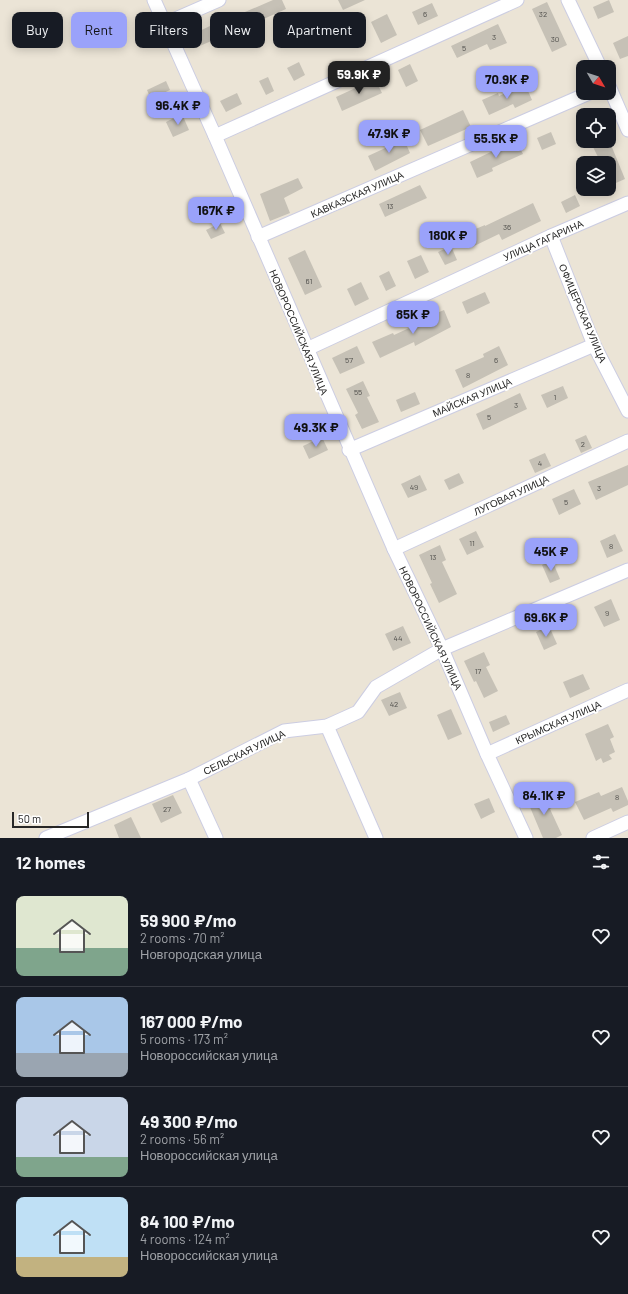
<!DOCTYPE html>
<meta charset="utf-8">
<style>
body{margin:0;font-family:Barlow,sans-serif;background:#242831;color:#f1f3f6;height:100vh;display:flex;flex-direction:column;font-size:15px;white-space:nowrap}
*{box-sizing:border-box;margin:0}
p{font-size:13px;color:#9ea1a6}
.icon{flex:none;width:22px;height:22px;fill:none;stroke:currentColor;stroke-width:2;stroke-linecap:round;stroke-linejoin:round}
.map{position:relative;height:838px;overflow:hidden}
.panel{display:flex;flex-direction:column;background:#171b24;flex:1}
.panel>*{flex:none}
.guide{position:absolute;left:12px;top:12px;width:400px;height:36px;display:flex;gap:8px}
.needle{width:26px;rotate:129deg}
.controls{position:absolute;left:576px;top:60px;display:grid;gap:8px}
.controls a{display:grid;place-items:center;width:40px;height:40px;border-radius:8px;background:#171b24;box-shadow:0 2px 10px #0003;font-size:20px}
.scale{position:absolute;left:12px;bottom:10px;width:77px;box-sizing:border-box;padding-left:4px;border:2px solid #272727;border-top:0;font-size:11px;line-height:14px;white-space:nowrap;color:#272727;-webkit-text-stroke:3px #fff;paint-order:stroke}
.price{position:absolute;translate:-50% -34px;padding:0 9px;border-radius:8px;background:#9aa2fa;color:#111;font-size:13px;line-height:26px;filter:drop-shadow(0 1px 2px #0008)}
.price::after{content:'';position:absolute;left:50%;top:24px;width:12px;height:9px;margin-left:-6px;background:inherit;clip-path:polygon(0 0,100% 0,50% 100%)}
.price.current{background:#222;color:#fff}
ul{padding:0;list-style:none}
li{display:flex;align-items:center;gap:12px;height:100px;padding:0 16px}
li+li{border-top:1px solid #363941}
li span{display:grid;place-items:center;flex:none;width:112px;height:80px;border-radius:8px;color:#555}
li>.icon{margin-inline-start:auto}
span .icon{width:48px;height:48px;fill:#fffc;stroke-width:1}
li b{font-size:17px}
h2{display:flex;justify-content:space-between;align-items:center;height:48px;padding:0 16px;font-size:17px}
.pill{padding:0 14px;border-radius:8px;background:#171b24;box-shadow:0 2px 10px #0003;font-size:14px;line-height:36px}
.pill.current{background:#9aa2fa;color:#111}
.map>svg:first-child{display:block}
</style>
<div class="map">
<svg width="628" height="838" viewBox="0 0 628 838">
<rect width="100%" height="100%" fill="#ebe4d6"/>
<g fill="#c6c1b6">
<polygon points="273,0 282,0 286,9 237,31 231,18"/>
<polygon points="338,0 365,0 343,10"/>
<polygon points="609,0 614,12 598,19 593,7"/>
<polygon points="547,2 567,45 552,52 532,9"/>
<polygon points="432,3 438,16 418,25 412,12"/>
<polygon points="387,14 397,35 381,43 371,22"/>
<polygon points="498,24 507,43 490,50 487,44 457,58 451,46"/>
<polygon points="210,26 216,39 195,48 189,36"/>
<polygon points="628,36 628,56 620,59 613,43"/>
<polygon points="299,62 305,75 294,81 287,68"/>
<polygon points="410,64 418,81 406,87 398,70"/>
<polygon points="268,77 274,91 266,95 259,81"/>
<polygon points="375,79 382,93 342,111 336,97"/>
<polygon points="166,81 170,90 151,99 147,90"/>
<polygon points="525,84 532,100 515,108 513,104 489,115 482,100 498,93 499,96"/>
<polygon points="237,93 242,104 226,112 220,101"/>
<polygon points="463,110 471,127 428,146 420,130"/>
<polygon points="182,114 189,130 173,137 166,122"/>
<polygon points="551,132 556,144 542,150 537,138"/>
<polygon points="403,137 410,153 375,171 368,156 394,144 392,141"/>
<polygon points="516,140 523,154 492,168 493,171 477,178 470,162"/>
<polygon points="609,140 625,179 609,186 609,163 601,163 593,147"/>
<polygon points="298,178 303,188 284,198 290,213 270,221 260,194"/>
<polygon points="420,185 427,198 385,217 379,204"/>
<polygon points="575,195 580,206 566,213 561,202"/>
<polygon points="533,203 541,221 502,240 499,234 472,247 466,233 485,225 485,226"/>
<polygon points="220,223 225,233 211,239 206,230"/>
<polygon points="451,246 457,260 445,265 438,252"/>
<polygon points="305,250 322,287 305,295 288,258"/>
<polygon points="421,255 429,272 415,279 407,261"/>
<polygon points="389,271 396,286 386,291 379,276"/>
<polygon points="361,282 369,299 355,306 347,289"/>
<polygon points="485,292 490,303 467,314 462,302"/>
<polygon points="444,310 451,327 415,346 414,342 380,358 372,342 393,333 394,335 433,317 432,315"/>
<polygon points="357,346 365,363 340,374 332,358"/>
<polygon points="499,346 508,365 463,388 455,370 484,357 483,354"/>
<polygon points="363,381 370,396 367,397 379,422 362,429 355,415 358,413 346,389"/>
<polygon points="563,386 568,398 547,408 541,395"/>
<polygon points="415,392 420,404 401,412 396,400"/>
<polygon points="520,393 527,409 483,430 476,414"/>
<polygon points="586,435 592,448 581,453 575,440"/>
<polygon points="322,437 328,450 309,459 303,446"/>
<polygon points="545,453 551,466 535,473 529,460"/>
<polygon points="628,465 628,485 596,500 588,482"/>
<polygon points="459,473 464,483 449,490 444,480"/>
<polygon points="420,475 427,490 408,498 401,484"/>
<polygon points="574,489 581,504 559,515 552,499"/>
<polygon points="476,531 484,547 467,555 459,539"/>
<polygon points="615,534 623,551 607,558 600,541"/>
<polygon points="440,545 446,560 442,562 457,594 439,603 430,584 432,583 419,555"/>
<polygon points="552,560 560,579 550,583 542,565"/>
<polygon points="611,599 620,620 604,627 594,607"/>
<polygon points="403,626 411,643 393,651 385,634"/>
<polygon points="549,626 557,644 544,650 536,632"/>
<polygon points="484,652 490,665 486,667 498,691 484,698 476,681 474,682 464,661"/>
<polygon points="583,674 590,689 570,698 563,682"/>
<polygon points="400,692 407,708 389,716 381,700"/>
<polygon points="451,709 462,734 448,740 437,715"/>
<polygon points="506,715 510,724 493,732 489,722"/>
<polygon points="608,724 614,737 610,739 615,752 609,755 612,759 603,763 601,758 596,761 585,734"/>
<polygon points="622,787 628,801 628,805 613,812 611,808 584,820 575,802 599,792 601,796"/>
<polygon points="545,791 553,807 550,809 562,835 556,838 543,838 527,800"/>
<polygon points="173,795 182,813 161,823 152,804"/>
<polygon points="489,798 495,812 481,819 474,804"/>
<polygon points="131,817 141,838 119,838 114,825"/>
</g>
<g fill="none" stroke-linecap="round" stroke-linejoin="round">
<g stroke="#cccde2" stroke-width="15">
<g id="minor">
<polyline points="154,0 215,136 394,549 442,649 487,754 526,838"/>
<polyline points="568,0 600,67"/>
<polyline points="164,24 219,0"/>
<polyline points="609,86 628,130"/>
<polyline points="215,136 517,0"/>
<polyline points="551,236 594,345 628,411"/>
<polyline points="258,237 589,93"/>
<polyline points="307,349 551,236 628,203"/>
<polyline points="349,450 594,345"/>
<polyline points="394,549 628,441"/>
<polyline points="327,726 376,838"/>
<polyline points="487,754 628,690"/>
<polyline points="189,779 216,838"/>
<polyline points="46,838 189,779 284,731 327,726 358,712 376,687 442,649 628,570"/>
<polyline points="593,838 628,822"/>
</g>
</g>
<use href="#minor" stroke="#fff" stroke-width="13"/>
</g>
<g text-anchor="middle" stroke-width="4" stroke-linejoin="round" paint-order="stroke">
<g font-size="8" fill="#4f4e4b">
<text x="425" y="17">6</text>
<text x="543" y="17">32</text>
<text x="494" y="40">3</text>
<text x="555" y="42">30</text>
<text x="464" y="51">5</text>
<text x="390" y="209">13</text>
<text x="507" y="230">36</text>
<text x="309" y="284">61</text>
<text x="349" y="363">57</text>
<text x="496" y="363">6</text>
<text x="468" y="378">8</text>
<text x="358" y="395">55</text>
<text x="555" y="400">1</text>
<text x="516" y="408">3</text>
<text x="489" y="420">5</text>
<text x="583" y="447">2</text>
<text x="540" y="466">4</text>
<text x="414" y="490">49</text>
<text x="599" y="491">3</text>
<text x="566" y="505">5</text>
<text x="472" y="546">11</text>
<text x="611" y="549">8</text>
<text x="433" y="560">13</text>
<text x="607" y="616">9</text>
<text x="398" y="641">44</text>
<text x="478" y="674">17</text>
<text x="394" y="707">42</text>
<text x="617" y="800">8</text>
<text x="167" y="812">27</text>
</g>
<g font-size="10" fill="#272727" stroke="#fff">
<text transform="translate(357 194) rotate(-24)" y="4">КАВКАЗСКАЯ УЛИЦА</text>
<text transform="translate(543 240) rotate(-24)" y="4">УЛИЦА ГАГАРИНА</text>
<text transform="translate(583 313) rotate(67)" y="4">ОФИЦЕРСКАЯ УЛИЦА</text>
<text transform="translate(299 332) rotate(67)" y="4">НОВОРОССИЙСКАЯ УЛИЦА</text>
<text transform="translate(472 397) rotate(-23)" y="4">МАЙСКАЯ УЛИЦА</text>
<text transform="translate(511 495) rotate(-25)" y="4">ЛУГОВАЯ УЛИЦА</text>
<text transform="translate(431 628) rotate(65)" y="4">НОВОРОССИЙСКАЯ УЛИЦА</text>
<text transform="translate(558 722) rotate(-24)" y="4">КРЫМСКАЯ УЛИЦА</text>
<text transform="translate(244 752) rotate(-26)" y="4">СЕЛЬСКАЯ УЛИЦА</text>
</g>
</g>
</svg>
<div class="controls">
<a><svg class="needle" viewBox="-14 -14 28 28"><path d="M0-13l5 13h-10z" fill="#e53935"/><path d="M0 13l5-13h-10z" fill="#9ea1a6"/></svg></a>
<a><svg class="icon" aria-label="locate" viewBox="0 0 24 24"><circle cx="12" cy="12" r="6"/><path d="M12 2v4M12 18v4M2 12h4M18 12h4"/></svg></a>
<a><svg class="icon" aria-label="layers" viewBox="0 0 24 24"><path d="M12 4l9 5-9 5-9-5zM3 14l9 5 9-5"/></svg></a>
</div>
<div class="scale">50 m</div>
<b class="price current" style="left:359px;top:95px">59.9K ₽</b>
<b class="price" style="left:507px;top:100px">70.9K ₽</b>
<b class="price" style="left:178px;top:126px">96.4K ₽</b>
<b class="price" style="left:389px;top:154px">47.9K ₽</b>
<b class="price" style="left:496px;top:159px">55.5K ₽</b>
<b class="price" style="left:216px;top:231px">167K ₽</b>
<b class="price" style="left:448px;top:256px">180K ₽</b>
<b class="price" style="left:413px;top:335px">85K ₽</b>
<b class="price" style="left:316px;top:448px">49.3K ₽</b>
<b class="price" style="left:551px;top:572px">45K ₽</b>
<b class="price" style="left:546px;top:638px">69.6K ₽</b>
<b class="price" style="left:544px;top:816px">84.1K ₽</b>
<div class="guide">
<a class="pill">Buy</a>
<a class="pill current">Rent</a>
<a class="pill">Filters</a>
<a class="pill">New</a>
<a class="pill">Apartment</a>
</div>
</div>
<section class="panel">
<h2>12 homes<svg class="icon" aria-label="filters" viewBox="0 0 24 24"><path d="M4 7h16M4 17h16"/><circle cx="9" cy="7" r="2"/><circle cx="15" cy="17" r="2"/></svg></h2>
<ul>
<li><span style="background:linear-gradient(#dfe7d0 65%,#7fa58c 0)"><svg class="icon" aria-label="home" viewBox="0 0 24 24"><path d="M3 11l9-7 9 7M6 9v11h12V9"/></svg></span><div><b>59 900 ₽/mo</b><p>2 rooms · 70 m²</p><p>Новгородская улица</p></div><svg class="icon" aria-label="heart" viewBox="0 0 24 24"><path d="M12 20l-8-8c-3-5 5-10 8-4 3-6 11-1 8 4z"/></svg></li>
<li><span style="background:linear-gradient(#a9c7e8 70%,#9aa5b1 0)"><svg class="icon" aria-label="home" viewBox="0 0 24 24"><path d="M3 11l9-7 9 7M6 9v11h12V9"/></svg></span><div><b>167 000 ₽/mo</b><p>5 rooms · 173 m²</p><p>Новороссийская улица</p></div><svg class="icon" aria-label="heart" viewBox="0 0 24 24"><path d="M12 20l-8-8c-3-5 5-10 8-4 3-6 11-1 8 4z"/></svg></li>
<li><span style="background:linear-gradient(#c9d6e8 75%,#7fa58c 0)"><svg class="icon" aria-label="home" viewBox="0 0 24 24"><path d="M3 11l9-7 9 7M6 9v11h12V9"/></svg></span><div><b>49 300 ₽/mo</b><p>2 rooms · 56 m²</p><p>Новороссийская улица</p></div><svg class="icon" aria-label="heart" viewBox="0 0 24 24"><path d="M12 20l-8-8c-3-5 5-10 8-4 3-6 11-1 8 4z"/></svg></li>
<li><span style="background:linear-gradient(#bfe0f5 75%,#c2b280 0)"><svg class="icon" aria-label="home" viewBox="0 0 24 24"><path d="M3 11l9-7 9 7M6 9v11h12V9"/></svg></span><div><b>84 100 ₽/mo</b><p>4 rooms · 124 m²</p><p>Новороссийская улица</p></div><svg class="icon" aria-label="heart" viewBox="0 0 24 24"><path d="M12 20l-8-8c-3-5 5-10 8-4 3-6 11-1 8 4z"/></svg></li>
</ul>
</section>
